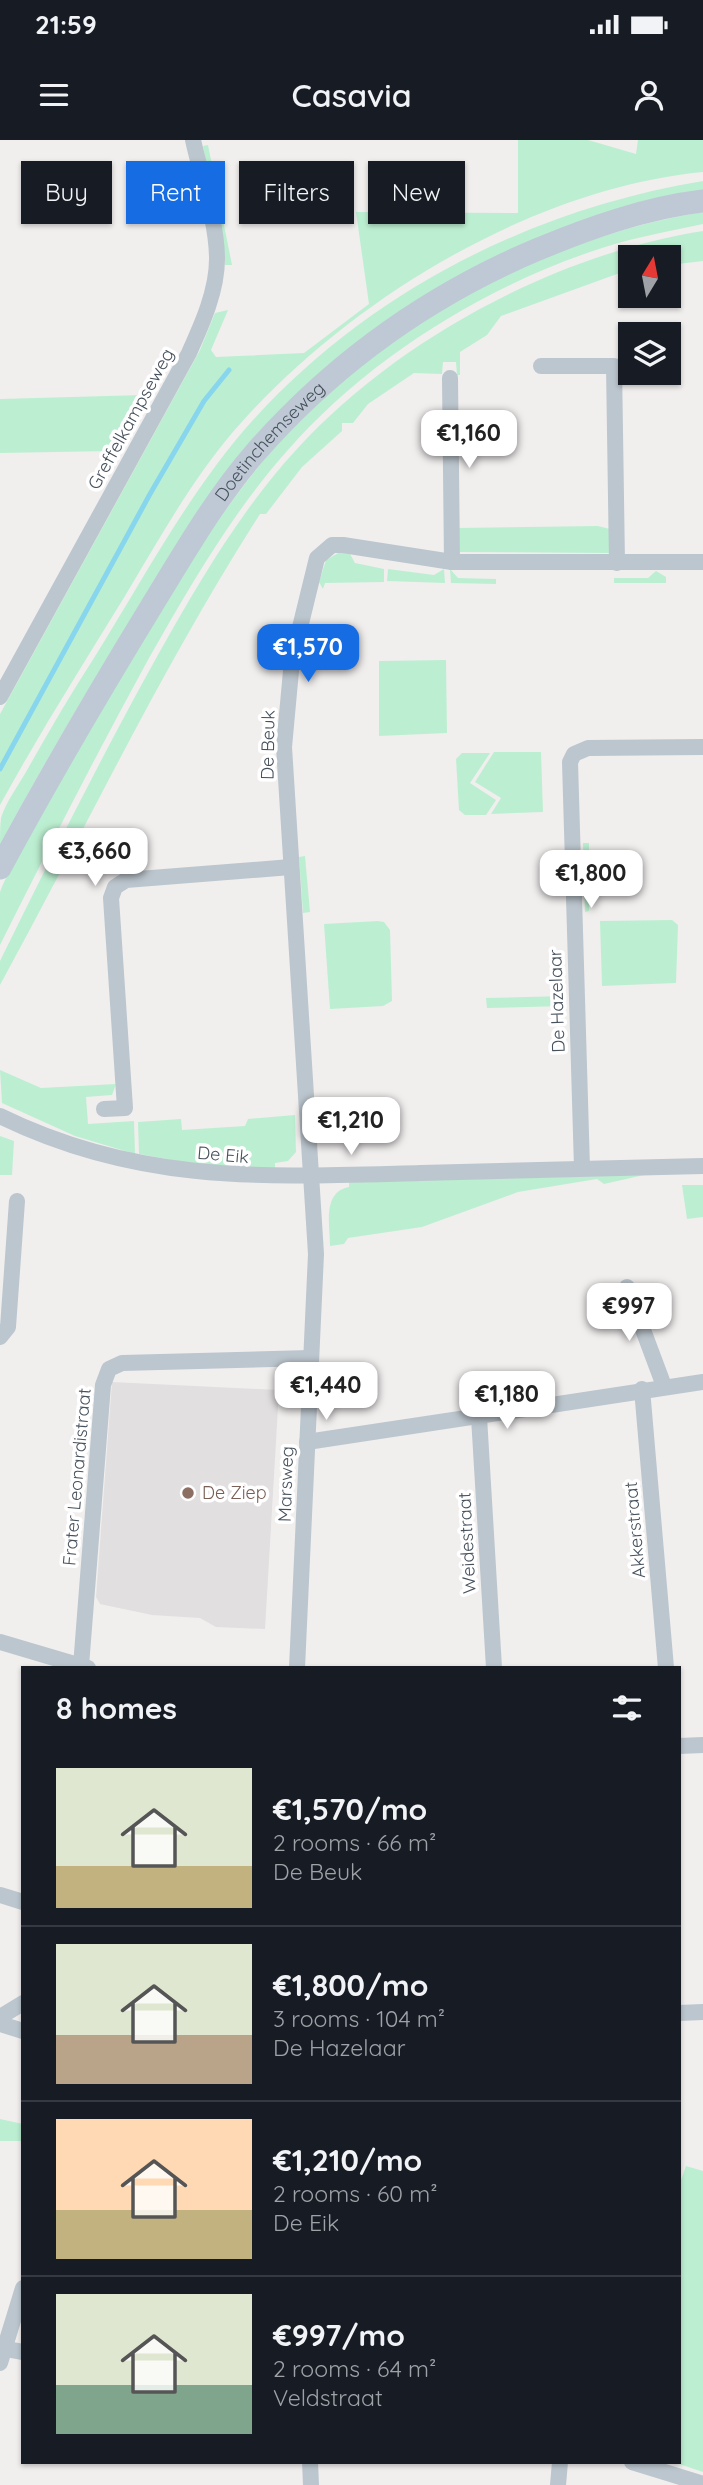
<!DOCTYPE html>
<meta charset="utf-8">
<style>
body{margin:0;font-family:Quicksand,sans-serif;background:#20242c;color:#f1f3f6;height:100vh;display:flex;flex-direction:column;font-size:26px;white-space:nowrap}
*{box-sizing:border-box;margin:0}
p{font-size:23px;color:#9ea1a6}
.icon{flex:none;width:38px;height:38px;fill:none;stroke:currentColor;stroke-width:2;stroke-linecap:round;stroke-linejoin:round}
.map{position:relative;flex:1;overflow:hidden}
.details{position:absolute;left:21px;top:1526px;width:660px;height:798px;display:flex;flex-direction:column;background:#171b24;border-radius:0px;box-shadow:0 2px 5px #0004}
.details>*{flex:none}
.hud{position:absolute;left:21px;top:21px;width:662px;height:63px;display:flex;gap:14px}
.needle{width:46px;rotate:10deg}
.fabs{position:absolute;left:618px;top:105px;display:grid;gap:14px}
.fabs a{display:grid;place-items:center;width:63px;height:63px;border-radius:0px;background:#171b24;box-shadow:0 2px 5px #0004;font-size:35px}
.price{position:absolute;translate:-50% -60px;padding:0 16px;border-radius:14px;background:#fff;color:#222;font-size:23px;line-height:46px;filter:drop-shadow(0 2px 4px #0008)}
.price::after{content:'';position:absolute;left:50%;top:42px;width:21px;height:16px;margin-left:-10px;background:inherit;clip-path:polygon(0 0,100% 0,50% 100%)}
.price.selected{background:#166ce3;color:#fff}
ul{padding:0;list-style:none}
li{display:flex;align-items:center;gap:21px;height:175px;padding:0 35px}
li+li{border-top:2px solid #363941}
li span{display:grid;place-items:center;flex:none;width:196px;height:140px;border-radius:0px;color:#555}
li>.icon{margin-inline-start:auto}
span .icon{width:84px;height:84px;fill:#fffc;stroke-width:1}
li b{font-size:30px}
h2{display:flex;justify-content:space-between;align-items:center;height:84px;padding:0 35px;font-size:30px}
.tag{padding:0 24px;border-radius:0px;background:#171b24;box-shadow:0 2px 5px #0004;font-size:24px;line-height:63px}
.tag.selected{background:#166ce3;color:#fff}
.status{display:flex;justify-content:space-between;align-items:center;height:49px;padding:0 35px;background:#171b24;direction:ltr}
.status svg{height:19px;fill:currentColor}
header{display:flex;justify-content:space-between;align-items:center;height:91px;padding:0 35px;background:#171b24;font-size:32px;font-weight:600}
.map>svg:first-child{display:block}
</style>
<div class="status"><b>21:59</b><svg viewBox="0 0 49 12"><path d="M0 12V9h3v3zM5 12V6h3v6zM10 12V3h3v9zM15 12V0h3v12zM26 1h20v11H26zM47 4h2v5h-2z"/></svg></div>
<header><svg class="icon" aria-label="menu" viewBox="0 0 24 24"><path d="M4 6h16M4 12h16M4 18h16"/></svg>Casavia<svg class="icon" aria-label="person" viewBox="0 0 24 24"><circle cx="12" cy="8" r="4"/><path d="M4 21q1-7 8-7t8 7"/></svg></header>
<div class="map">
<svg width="703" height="2345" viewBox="0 0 703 2345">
<rect width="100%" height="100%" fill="#f1eeee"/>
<polygon fill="#e2dfe0" points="112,1242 279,1250 265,1489 216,1487 200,1478 152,1475 100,1464 96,1457"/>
<g fill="#bcefd1">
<path d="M518,0H588L636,14L638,0H703V32C529,49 344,163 232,293C190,343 158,401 125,456C82,526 39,594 0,665V574L200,210L215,173L228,170L211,210L216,217L304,213L369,164L356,72L518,73Z"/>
<polygon points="208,5 232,125 225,125 203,6"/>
<path d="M703,41V52L626,68L313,239C234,313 190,384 134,475C87,551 42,626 0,705C0,697 0,686 1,678C6,662 18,646 26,632C48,593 70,555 94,518C144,438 190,350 253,280C370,151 533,69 703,41Z"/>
<path d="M703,72V84C665,92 626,99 590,112C477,151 366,221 287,311C232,373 190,446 149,518C97,613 48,709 0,805C0,789 0,767 0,752C5,737 16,722 23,708C47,662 73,617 100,572C152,484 202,394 268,315C372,190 543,98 703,72Z"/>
<path d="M703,91V121L669,125L668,117H630V133L617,134L501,176L487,195L460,212V235H457L456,222H443L442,234L414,233L368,264L353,283H342V291L302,327L266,374H260C163,525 86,688 0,845V821C51,717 103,614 159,513C199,442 241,370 296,310C396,200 556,114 703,91Z"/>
<polygon points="143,255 112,311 0,313 0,259"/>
<polygon points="598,386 610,389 610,413 459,412 458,388"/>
<polygon points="340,412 350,414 355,423 384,429 384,442 325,443 323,449 319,442 326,420"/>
<polygon points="388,429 434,435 444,429 445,443 387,441"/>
<polygon points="450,429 458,438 496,439 496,444 451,443"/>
<polygon points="656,431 666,437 666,443 614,443 614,438 648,438"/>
<polygon points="446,520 447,593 379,596 379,521"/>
<polygon points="494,612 541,612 543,672 491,674 501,658 475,642"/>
<polygon points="462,613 490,613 470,643 496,660 486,675 465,675 459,670 456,619"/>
<polygon points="583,703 589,703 589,771 585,772"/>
<polygon points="305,716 310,772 303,773 299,717"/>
<polygon points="672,780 678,785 676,843 602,846 600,781"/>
<polygon points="378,781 384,782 390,790 392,861 383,866 330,869 324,784"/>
<polygon points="564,856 565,866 487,868 486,858"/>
<polygon points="0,930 41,948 116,944 112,955 86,957 88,984 134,981 135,1014 75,996 2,963"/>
<polygon points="295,975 296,1012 288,1021 275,1023 275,1028 194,1024 139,1014 138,982 181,979 182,990 245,986 248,979"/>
<polygon points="0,996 14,1001 12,1035 0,1035"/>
<path d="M644,1035L604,1044L597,1039L518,1052L422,1087L348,1098L344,1104L330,1106C330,1085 322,1052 349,1047V1042Z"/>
<polygon points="682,1045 703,1045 703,1077 687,1079"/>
<polygon points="0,1979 23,1984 23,2001 0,2001"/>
<polygon points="686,2026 703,2031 703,2332 673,2322 679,2322 679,2046"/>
</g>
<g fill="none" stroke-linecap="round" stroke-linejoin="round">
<polyline stroke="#88d6ed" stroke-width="5" points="0,629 150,354 204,261 229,230"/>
<g stroke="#bcc6ce" stroke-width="16">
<polyline points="541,226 614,226 617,423"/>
<polyline points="450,238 452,422"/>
<path d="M0,557L189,213C202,184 217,151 217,119C217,82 201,36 193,0"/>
<polyline points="104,969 125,968 111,758 115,747 126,740 291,727"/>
<path d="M0,976C141,1045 269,1037 421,1033C515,1030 609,1028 703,1026"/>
<polyline points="582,1028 570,622 574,614 588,608 703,607"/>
<polyline points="627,1147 664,1246"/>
<polyline points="0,1197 8,1187 17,1061"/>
<polyline points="642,1249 666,1528"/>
<polyline points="479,1277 494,1528"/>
<polyline points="307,1302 703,1242"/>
<polyline points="0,1502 88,1528"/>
<polyline points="81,1526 103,1245 109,1229 122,1223 310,1218"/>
<polyline points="297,1528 316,1114 284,607 292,520 317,418 332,405 343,405 452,422 703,422"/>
<polyline points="679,1606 703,1605"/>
<polyline points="0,1755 23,1762"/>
<polyline points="679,1873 703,1872"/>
<polyline points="0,1877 23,1863"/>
<polyline points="0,1884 23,1891"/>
<polyline points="0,2208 23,2212"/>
<polyline points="0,2223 23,2148"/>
<polyline points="310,2322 311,2345"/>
<polyline points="632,2322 703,2344"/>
<polyline points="558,2345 560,2322"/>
</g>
<path stroke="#bfc9d6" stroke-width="23" id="s1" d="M0,728C48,639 99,552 151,467C183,415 215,359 255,313C332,225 428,156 536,110C589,88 645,68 703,61"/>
</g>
<circle fill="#8d6e63" stroke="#fff" stroke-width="2.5" cx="188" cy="1353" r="7"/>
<g text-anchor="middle" stroke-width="7" stroke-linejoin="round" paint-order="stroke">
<g font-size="18" fill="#46515c" stroke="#fff">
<text transform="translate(131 279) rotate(-61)" y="6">Greffelkampseweg</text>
<text dy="6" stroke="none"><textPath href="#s1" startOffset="506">Doetinchemseweg</textPath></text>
<text transform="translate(268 605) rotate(-89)" y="6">De Beuk</text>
<text transform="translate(557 861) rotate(-92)" y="6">De Hazelaar</text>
<text transform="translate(223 1015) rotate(5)" y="6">De Eik</text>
<text transform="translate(77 1337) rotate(-85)" y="6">Frater Leonardistraat</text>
<text transform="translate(286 1344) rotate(-88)" y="6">Marsweg</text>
<text transform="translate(635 1390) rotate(-95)" y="6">Akkerstraat</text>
<text transform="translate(467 1403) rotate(-93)" y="6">Weidestraat</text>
</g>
<g font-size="18" fill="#785e54" stroke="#fff" text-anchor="start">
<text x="202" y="1359">De Ziep</text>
</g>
</g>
</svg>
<div class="fabs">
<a><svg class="needle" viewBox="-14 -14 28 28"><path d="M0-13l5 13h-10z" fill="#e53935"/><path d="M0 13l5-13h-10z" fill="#9ea1a6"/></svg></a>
<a><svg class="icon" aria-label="layers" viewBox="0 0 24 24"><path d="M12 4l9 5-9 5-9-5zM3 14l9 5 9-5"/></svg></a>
</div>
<b class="price" style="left:469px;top:330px">€1,160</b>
<b class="price selected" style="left:308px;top:544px">€1,570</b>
<b class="price" style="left:95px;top:748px">€3,660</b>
<b class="price" style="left:591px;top:770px">€1,800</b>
<b class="price" style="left:351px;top:1017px">€1,210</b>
<b class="price" style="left:629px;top:1203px">€997</b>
<b class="price" style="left:326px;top:1282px">€1,440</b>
<b class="price" style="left:507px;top:1291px">€1,180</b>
<div class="hud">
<a class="tag">Buy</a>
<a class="tag selected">Rent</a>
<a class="tag">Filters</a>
<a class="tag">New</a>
</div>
<section class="details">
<h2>8 homes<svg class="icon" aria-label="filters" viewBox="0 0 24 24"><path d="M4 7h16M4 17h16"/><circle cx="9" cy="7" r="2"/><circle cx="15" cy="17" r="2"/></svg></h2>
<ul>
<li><span style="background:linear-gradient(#dfe7d0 70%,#c2b280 0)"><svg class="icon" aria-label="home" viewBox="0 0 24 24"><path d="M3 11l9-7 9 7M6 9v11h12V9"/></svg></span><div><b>€1,570/mo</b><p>2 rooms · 66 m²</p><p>De Beuk</p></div></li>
<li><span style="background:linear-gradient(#dfe7d0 65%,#b9a48a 0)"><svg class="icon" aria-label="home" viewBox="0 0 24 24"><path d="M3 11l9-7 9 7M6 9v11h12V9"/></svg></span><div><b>€1,800/mo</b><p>3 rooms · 104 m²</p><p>De Hazelaar</p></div></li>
<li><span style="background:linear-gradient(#ffd9b3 65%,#c2b280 0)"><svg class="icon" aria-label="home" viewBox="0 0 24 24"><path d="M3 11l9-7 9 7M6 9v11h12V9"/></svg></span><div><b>€1,210/mo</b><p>2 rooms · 60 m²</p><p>De Eik</p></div></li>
<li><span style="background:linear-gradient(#dfe7d0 65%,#7fa58c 0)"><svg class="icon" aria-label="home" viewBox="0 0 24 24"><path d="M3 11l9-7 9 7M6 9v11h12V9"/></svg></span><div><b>€997/mo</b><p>2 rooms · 64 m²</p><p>Veldstraat</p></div></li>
</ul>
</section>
</div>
